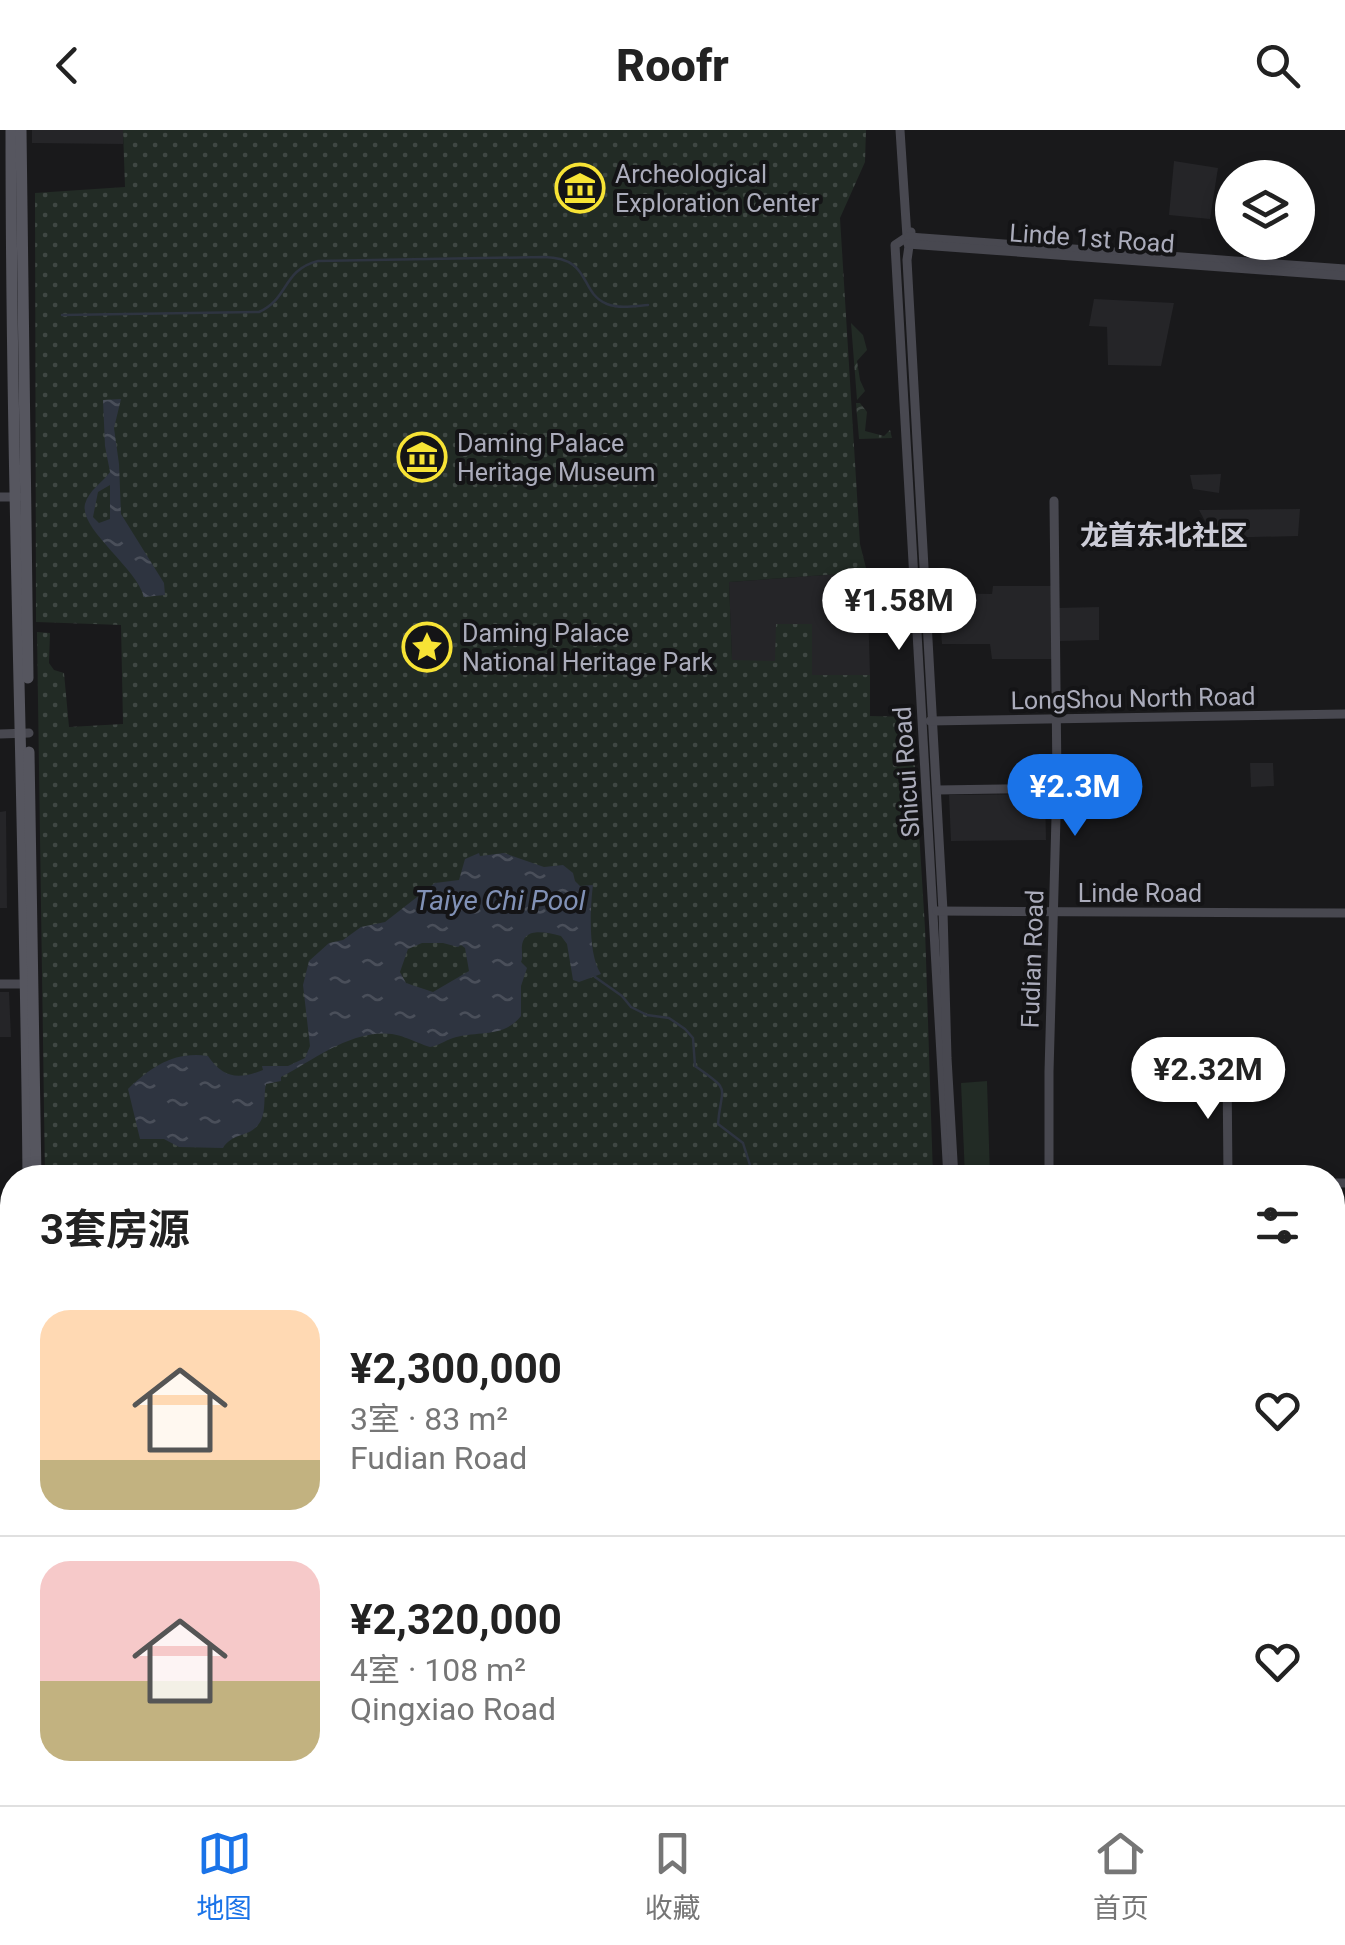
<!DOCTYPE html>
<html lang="zh">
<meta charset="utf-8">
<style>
body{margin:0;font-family:Roboto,"Noto Sans SC",sans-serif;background:#f6f6f6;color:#222;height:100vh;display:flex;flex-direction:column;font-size:38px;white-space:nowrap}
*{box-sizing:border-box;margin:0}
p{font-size:32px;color:#767676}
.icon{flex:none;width:55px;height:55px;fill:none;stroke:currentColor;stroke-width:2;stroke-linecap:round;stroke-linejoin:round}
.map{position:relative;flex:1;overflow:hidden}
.panel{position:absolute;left:0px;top:1035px;width:1345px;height:640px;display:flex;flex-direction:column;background:#fff;border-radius:40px 40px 0 0;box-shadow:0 5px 15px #0003}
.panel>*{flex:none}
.controls{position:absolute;left:1215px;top:30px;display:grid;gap:20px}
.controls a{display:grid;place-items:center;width:100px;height:100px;border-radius:50%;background:#fff;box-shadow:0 5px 15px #0003;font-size:50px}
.price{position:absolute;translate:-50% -85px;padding:0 22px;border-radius:35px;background:#fff;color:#222;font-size:32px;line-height:65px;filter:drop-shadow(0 2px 5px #0008)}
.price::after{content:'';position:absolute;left:50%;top:60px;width:30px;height:22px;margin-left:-15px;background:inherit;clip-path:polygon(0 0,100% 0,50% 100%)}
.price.current{background:#1a73e8;color:#fff}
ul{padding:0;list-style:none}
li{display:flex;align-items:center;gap:30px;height:250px;padding:0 40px}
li+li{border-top:2px solid #e0e0e0}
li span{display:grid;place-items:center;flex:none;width:280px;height:200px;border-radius:30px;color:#555}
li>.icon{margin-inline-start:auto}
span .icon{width:120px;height:120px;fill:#fffc;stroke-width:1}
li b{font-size:42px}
h2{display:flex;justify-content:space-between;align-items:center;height:120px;padding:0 40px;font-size:42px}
header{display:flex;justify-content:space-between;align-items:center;height:130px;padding:0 40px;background:#fff;font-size:45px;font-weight:800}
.menu{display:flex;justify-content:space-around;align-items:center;height:140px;border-top:2px solid #e0e0e0;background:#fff;font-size:28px;color:#767676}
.menu a{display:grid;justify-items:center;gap:5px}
.menu .current{color:#1a73e8}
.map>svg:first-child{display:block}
</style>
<header><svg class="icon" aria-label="back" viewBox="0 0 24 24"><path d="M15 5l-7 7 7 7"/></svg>Roofr<svg class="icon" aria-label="search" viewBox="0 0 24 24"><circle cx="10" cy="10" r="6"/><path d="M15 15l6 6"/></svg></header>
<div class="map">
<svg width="1345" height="1675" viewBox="0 0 1345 1675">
<defs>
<pattern id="forest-crowns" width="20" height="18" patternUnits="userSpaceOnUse" patternTransform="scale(2.5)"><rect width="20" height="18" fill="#222b25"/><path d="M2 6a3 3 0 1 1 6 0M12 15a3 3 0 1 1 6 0" fill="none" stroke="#3f4743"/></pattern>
<pattern id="park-dots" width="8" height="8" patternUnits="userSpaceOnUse" patternTransform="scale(2.5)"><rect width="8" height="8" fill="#222b25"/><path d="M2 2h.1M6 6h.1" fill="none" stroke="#3f4743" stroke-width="1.8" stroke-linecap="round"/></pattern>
<pattern id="water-ripples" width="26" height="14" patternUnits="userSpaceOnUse" patternTransform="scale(2.5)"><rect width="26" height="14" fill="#2e3440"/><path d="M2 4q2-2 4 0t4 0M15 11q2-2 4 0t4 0" fill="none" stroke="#4a4f5a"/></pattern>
</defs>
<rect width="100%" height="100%" fill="#19191b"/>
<g fill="#252528">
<polygon points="32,0 123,0 123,14 32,13"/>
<polygon points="1174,31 1218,38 1210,89 1169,85"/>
<polygon points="1094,169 1174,173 1161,236 1108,235 1107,197 1089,196"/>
<polygon points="1221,344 1219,363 1193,359 1190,345"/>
<polygon points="1300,379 1298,406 1214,408 1199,380"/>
<polygon points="867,442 870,545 812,545 811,494 775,531 732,531 729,452"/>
<polygon points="993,456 1051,456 1053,529 992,529 990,514 942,514 938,463 992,464"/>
<polygon points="1099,477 1099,510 1060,511 1058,478"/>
<polygon points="1250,633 1273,633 1274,656 1251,657"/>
<polygon points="1045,664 1046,710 951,711 949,665"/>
<polygon points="6,681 7,778 0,778 0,682"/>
<polygon points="0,862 9,862 11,907 0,907"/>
<polygon points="1345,1482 1345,1550 1333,1550 1333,1483"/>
<polygon points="11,1531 15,1672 0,1675 0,1532"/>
<polygon points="430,1663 476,1663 476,1673 431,1675"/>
<rect x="681" y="1663" width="139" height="12"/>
<polygon points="1251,1663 1313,1663 1314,1667 1252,1674"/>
</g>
<g fill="#222b25">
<polygon points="987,951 990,1047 965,1047 961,953"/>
<polygon points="2,1133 12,1133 12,1201 3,1201"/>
<rect x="71" y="1663" width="58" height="12"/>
</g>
<g fill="url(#forest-crowns)">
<polygon points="851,193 863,205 867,220 857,231 860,250 865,261 857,270"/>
<polygon points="860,273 867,282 865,301 884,306 890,300 892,308 859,309 856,273"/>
</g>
<g fill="url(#park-dots)">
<polygon points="123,0 866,0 865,32 840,88 860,414 867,442 729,452 732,530 775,531 776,494 812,494 812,545 870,545 870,586 912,587 925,798 933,1047 45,1047 37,502 50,503 49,533 54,540 64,543 69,597 123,594 121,495 36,492 35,63 125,57"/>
<polygon points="8,1396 12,1396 12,1500 10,1500"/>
</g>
<g fill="url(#water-ripples)" fill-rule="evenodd">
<path d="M121,269L114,298L119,334L121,384L164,453L165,465L144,467C136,437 79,399 85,374C89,360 102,353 110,342L105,316L103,270ZM110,355V389L99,393L93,387L98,362Z"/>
<path d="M479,723L480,726L504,723L544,737L563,735L573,743L575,751L580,756L593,755C590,779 588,825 601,844L579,852L573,850L567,814L561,806C541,801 520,797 522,823C523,837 517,827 527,838L521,856V886C503,909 476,900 453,908C444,911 438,916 430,917C417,913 405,906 392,904C352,899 314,930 281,947V951L266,954C263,967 267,985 258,995C249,1007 232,1003 223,1018L179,1017L164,1009H140L128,959C151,937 174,921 208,926C223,948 238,950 263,940L262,936H288L305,928L310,916L303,855L309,831L329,813L343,810L361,797L385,792L435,753L459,750L465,729ZM422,813H443L458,817L461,815L465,818L469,841L433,862L406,853L400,842L408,819Z"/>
</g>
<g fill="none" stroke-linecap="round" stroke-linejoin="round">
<g stroke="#2e3440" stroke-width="2.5">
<path d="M62,185L259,182C289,169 282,140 318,131L544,127C593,128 578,162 607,174C620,179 635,176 648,175"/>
<path d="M595,847L622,866L631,877L647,885L669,888L685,899L693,908L695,936C733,962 721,955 718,994L743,1013L754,1048"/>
</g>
<g stroke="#484850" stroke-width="9">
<polyline points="900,0 907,107 895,115 948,1048"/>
<polyline points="911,102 907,130 943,781 947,928 954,1048"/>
<polyline points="909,107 1345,139"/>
<polyline points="908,114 1345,146"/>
<polyline points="0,367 18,367"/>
<polyline points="930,591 1345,584"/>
<polyline points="0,604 29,603"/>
<polyline points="937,660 1057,658"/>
<polyline points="937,781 1345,783"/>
<polyline points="0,854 31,854"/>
<polyline points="1227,936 1228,1048"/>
<polyline points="1049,1048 1049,942 1057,651 1054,371"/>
<polyline points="1332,1053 1345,1053"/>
<polyline points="0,1204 12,1203"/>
<polyline points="1332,1244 1345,1243"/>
<polyline points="1332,1431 1345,1431"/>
<polyline points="0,1514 12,1513"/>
<polyline points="0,1522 12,1521"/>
<polyline points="54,1662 54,1675"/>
<polyline points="306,1662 306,1675"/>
<polyline points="673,1662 673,1675"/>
<polyline points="890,1662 890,1675"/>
<polyline points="19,1675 20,1662"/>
<polyline points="1056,1675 1057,1662"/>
</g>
<g stroke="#56565f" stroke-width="11">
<path d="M11,0C11,349 25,698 28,1048"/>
<polyline points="21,0 28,548"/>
<polyline points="29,622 36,1048"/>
<polyline points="27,1662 27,1675"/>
<polyline points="42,1662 43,1675"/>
</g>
</g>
<defs>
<g id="museum-ring" transform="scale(2.5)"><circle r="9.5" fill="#141416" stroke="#f7e335" stroke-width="1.5"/><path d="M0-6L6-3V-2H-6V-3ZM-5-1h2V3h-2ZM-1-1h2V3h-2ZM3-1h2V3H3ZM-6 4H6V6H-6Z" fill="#f7e335"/></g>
<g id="sight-ring" transform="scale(2.5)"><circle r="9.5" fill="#141416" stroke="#f7e335" stroke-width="1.5"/><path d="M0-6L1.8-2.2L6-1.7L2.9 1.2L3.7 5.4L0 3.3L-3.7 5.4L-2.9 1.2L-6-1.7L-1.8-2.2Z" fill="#f7e335"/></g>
</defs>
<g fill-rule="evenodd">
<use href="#museum-ring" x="580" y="58"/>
<use href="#museum-ring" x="422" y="327"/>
<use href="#sight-ring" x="427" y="517"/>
</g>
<g text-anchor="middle" stroke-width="8" stroke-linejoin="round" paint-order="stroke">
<g font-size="25" fill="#abacbb" stroke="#141416" text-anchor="start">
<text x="615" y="53">Archeological<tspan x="615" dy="29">Exploration Center</tspan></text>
<text x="457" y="322">Daming Palace<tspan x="457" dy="29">Heritage Museum</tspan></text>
<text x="462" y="512">Daming Palace<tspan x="462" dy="29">National Heritage Park</tspan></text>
</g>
<g font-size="25" fill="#abacbb" stroke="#141416">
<text transform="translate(1092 108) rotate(4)" y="9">Linde 1st Road</text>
<text transform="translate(1133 568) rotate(-1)" y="9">LongShou North Road</text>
<text transform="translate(906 642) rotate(-94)" y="9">Shicui Road</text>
<text x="1140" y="772">Linde Road</text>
<text transform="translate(1032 829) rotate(-88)" y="9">Fudian Road</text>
</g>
<g font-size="28" font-weight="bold" fill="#ccccd7" stroke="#141416">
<text x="1164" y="415">龙首东北社区</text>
</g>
<g font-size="28" font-style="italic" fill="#8191b6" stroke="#141416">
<text x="500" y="780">Taiye Chi Pool</text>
</g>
</g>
</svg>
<div class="controls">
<a><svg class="icon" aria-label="layers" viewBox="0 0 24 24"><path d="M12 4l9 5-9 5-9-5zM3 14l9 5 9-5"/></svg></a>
</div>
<b class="price" style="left:899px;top:523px">¥1.58M</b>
<b class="price current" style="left:1075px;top:709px">¥2.3M</b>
<b class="price" style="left:1208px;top:992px">¥2.32M</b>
<section class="panel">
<h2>3套房源<svg class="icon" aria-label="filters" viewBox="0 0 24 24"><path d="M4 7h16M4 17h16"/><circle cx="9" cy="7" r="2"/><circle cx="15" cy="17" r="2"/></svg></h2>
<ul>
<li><span style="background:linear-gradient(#ffd9b3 75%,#c2b280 0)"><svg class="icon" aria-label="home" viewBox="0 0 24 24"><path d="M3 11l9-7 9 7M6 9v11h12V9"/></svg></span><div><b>¥2,300,000</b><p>3室 · 83 m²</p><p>Fudian Road</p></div><svg class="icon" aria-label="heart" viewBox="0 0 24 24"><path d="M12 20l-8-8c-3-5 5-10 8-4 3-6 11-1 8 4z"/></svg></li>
<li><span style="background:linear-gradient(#f6c9c9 60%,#c2b280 0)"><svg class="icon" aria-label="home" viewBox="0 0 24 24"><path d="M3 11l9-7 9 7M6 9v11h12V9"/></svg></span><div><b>¥2,320,000</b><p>4室 · 108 m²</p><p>Qingxiao Road</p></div><svg class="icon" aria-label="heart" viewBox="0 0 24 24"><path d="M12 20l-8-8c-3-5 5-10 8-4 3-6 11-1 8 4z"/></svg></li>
</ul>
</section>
</div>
<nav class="menu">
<a class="current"><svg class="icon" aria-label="map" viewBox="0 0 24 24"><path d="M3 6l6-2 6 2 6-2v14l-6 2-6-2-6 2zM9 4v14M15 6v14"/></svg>地图</a>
<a><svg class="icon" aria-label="saved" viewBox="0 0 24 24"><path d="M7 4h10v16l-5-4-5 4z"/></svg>收藏</a>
<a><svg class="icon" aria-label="home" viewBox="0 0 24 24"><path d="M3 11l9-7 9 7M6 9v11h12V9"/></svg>首页</a>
</nav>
